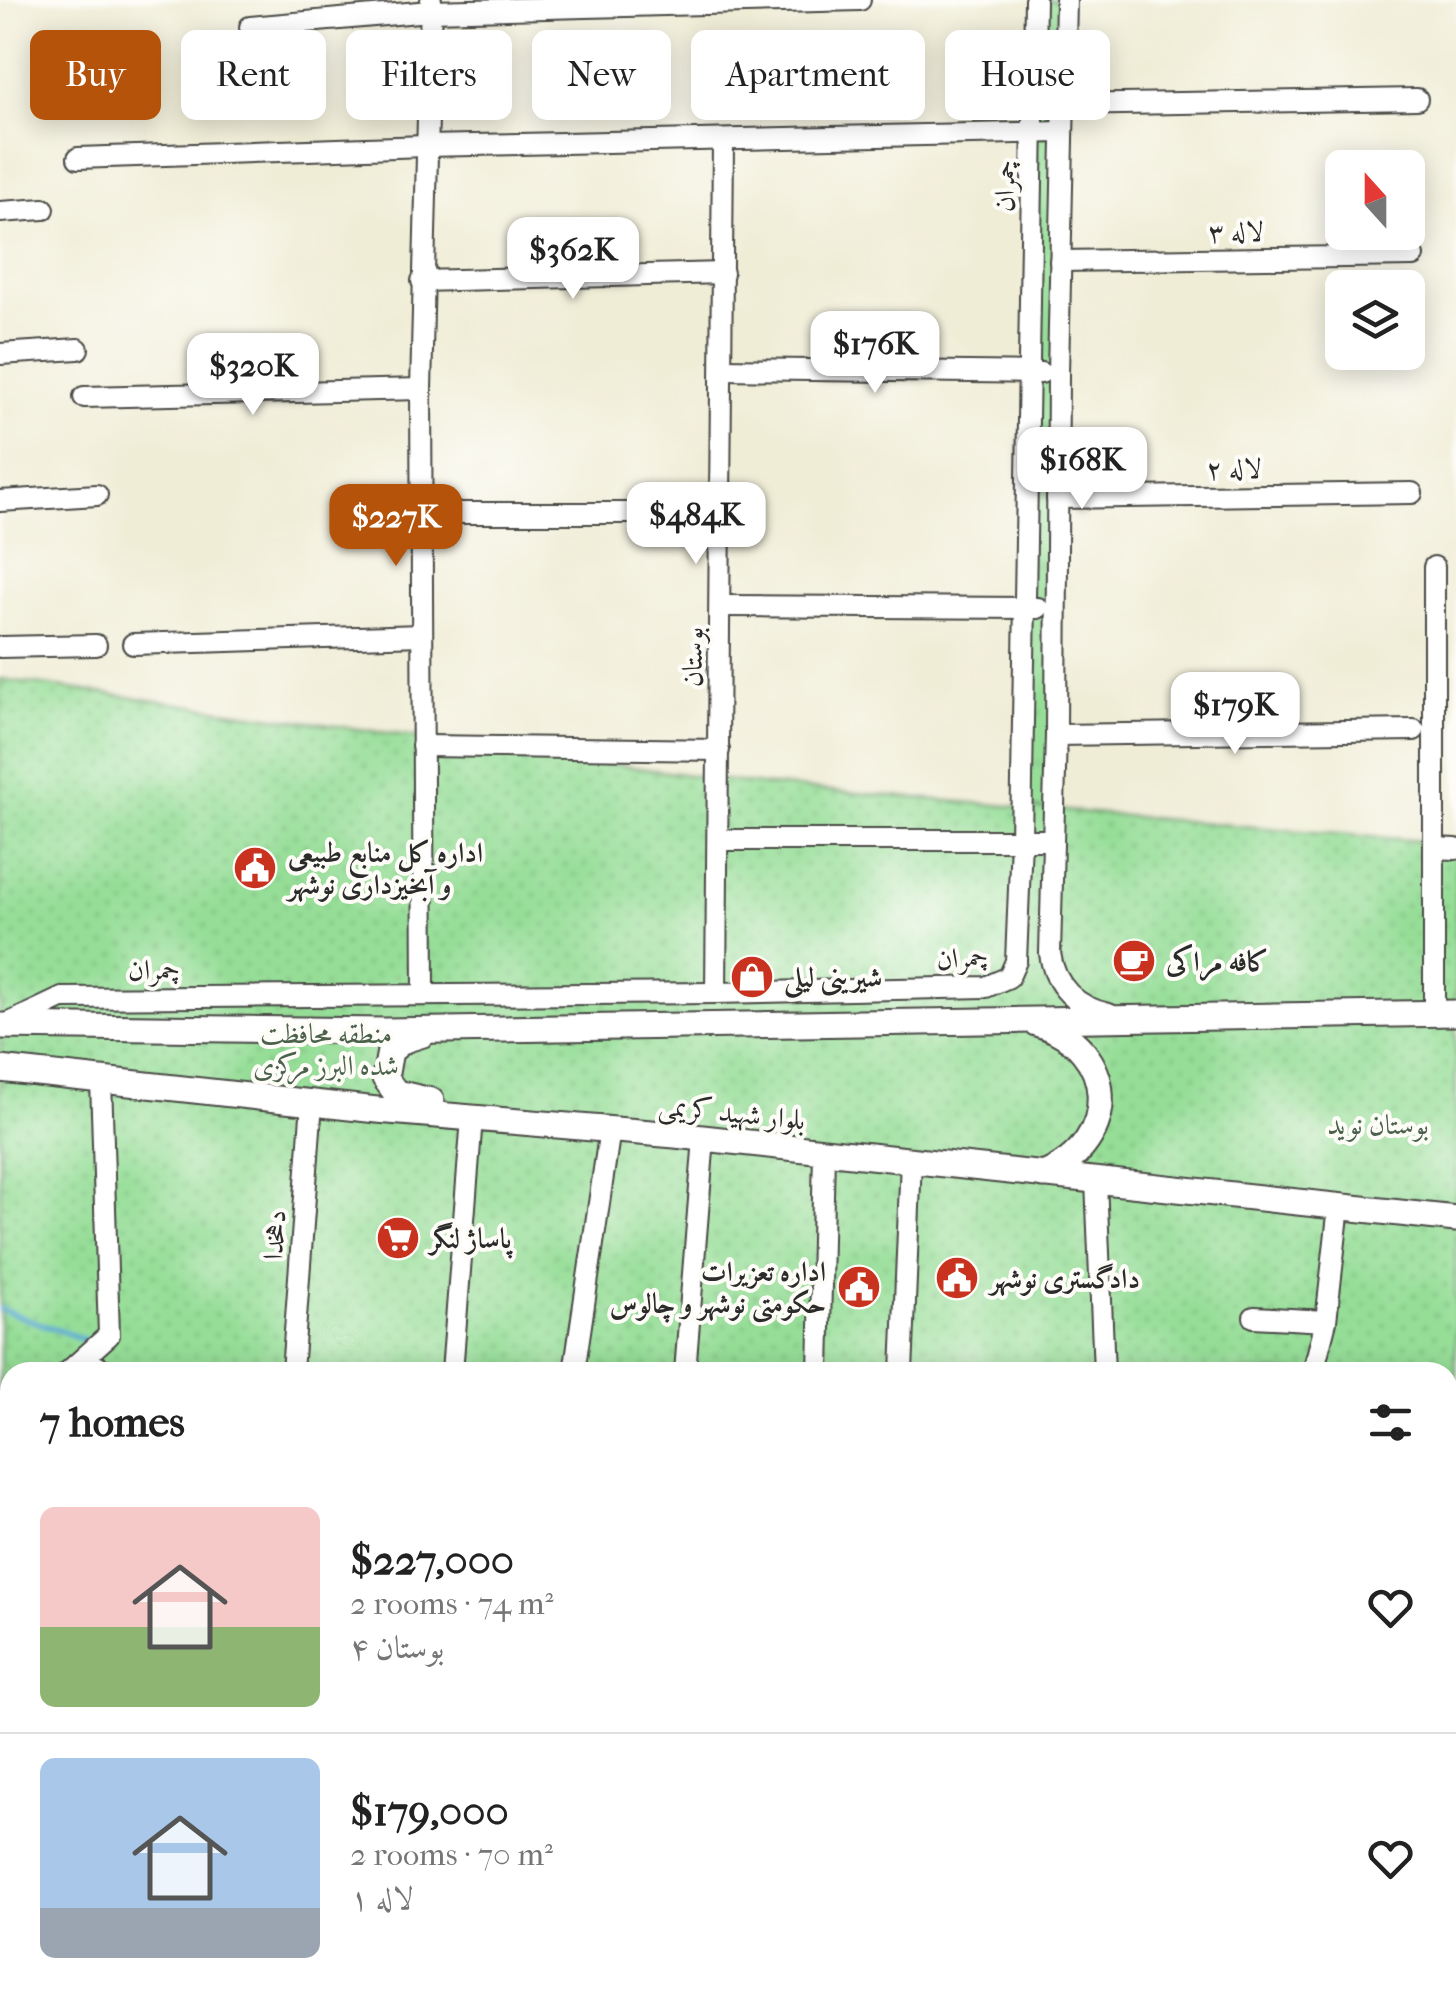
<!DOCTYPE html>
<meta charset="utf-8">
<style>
body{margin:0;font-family:"IM FELL French Canon",Amiri,serif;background:#f6f6f6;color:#222;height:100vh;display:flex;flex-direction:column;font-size:38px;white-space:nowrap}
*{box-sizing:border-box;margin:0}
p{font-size:32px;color:#767676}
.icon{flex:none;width:55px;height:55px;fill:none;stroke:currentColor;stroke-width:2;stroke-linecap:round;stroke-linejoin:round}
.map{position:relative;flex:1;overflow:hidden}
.side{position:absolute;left:0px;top:1362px;width:1458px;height:642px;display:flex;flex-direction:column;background:#fff;border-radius:30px 30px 0 0;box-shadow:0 5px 25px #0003}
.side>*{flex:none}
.banner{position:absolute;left:30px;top:30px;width:1398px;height:90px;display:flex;gap:20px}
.needle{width:65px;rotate:339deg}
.controls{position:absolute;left:1325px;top:150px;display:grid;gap:20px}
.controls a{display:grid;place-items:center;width:100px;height:100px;border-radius:15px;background:#fff;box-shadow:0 5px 25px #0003;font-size:50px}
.price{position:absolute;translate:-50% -85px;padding:0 22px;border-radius:20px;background:#fff;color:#222;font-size:32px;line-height:65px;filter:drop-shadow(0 2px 5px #0008)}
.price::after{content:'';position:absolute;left:50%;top:60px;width:30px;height:22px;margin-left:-15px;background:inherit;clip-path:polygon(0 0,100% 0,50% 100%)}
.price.active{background:#b45309;color:#fff}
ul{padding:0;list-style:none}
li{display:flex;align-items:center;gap:30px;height:250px;padding:0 40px}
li+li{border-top:2px solid #e0e0e0}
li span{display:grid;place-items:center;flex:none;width:280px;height:200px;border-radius:15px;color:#555}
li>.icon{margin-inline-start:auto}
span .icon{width:120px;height:120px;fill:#fffc;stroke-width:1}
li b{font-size:42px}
h2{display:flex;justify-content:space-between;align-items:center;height:120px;padding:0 40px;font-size:42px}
.pill{padding:0 35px;border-radius:15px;background:#fff;box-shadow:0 5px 25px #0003;font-size:35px;line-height:90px}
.pill.active{background:#b45309;color:#fff}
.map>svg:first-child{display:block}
</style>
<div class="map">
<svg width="1456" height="2003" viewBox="0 0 1456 2003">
<defs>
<pattern id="grass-tufts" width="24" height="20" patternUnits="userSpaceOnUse" patternTransform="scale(2.5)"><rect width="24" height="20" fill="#96de98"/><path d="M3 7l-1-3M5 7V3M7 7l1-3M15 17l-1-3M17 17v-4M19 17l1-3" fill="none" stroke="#81bf83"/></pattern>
<pattern id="park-dots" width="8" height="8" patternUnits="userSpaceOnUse" patternTransform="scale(2.5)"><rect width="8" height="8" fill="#96de98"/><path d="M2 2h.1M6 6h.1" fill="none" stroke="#81bf83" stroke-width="1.8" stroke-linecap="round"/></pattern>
</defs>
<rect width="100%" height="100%" fill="#fdfcf7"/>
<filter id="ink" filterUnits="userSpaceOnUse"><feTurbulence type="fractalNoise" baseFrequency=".01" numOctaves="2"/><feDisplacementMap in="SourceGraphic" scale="20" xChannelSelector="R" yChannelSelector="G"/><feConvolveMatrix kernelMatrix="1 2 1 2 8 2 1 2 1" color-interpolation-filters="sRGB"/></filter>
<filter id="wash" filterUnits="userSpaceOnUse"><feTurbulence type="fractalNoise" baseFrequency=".0048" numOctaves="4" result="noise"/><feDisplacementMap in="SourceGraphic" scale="40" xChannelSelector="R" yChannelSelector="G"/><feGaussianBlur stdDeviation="2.25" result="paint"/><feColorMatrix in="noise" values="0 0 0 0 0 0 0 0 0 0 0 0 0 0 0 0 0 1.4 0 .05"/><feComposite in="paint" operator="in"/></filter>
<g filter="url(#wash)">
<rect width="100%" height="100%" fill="#f0edd7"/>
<g fill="url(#grass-tufts)" stroke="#608462" stroke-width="2.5">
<polygon points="1037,0 1064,0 1061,131 1034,132"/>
<polygon points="1033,134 1060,134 1057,372 1029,372"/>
<polygon points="1056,375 1057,606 1029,606 1030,376"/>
<polygon points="1028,610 1057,610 1052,839 1024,839"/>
</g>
<path fill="url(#park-dots)" stroke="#608462" stroke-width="2.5" fill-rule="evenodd" d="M0,679L761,785L1456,844V2003H0ZM10,1372H1448V1995H10Z"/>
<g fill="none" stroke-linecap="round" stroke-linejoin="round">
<g stroke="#5faad8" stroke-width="5">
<polyline points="0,1309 91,1342"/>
<polyline points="134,1366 146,1372"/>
<polyline points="1153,1995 1159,2003"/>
</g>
</g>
</g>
<g filter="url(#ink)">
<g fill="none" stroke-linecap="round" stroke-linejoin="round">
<g stroke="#494845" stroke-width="24">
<g id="minor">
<path d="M1066,0L1058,374L1056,735L1050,953C1054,986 1077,1008 1109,1014"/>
<polyline points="250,27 430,11 860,0"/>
<polyline points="1063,105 1417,99"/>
<polyline points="78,158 425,146 1062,132"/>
<polyline points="0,212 44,209"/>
<polyline points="1060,261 1414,256"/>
<polyline points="422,281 723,273"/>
<polyline points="0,354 78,349"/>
<polyline points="723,369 1041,373"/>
<polyline points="84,397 421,389"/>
<polyline points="1057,498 1412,493"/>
<polyline points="0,501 97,495"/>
<polyline points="420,513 722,513"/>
<polyline points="721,606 1038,608"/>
<polyline points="133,644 422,635"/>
<polyline points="0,647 96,645"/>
<polyline points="1056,735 1414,730"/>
<polyline points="422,746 719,750"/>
<polyline points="718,840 1053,840"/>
<polyline points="1434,848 1456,849"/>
<polyline points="424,993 421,389 431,0"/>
<polyline points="716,993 723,141"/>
<polyline points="1434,1013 1434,567"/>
<polyline points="5,1025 62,998 716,993 986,987 1009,977 1016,961 1021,840 1035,0"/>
<polyline points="1096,1181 1104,1372"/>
<polyline points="1254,1317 1326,1321"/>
<polyline points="83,1359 108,1372"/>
<polyline points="68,1372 109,1335 101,1080"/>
<polyline points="292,1372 312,1102"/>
<polyline points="452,1372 472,1118"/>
<polyline points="574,1372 610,1129"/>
<polyline points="685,1372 704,1138"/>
<polyline points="819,1372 824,1152"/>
<polyline points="902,1372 911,1160"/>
<polyline points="1313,1372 1326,1321 1339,1206"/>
<polyline points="1448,1728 1454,1728 1456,1732"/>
<polyline points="1448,1899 1451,1899 1452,1845"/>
<polyline points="546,1995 546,2003"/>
<polyline points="1233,1995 1237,2003"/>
<polyline points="0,2001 94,2003"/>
<polyline points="356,2003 357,1995"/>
<polyline points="706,2003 706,1995"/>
<polyline points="867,2003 867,1995"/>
<polyline points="993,2003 995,1995"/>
</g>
</g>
<g stroke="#494845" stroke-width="29">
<g id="major">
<path d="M1036,1023C1119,1046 1122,1143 1043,1175"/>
<polyline points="0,1026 385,1031 1456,1013"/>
<polyline points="423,1034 404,1040 390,1051 385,1078 396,1093 431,1101"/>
<polyline points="0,1069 377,1110 675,1135 1456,1219"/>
</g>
</g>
<use href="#minor" stroke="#fff" stroke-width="20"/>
<use href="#major" stroke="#fff" stroke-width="25"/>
</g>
</g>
<defs>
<g id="civic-disc" transform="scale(2.25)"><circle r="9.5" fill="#c8321e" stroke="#fdfcf7"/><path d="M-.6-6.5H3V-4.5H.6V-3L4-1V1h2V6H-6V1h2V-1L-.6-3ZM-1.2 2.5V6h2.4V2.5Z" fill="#fff"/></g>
<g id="cafe-disc" transform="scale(2.25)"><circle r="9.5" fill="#c8321e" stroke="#fdfcf7"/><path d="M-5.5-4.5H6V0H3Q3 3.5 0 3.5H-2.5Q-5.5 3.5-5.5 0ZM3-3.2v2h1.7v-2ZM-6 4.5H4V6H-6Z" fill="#fff"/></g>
<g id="shop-disc" transform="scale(2.25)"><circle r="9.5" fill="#c8321e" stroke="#fdfcf7"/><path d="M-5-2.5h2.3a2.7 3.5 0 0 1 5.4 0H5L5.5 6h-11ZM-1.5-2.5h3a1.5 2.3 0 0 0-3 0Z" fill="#fff"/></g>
<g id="supermarket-disc" transform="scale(2.25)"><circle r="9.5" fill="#c8321e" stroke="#fdfcf7"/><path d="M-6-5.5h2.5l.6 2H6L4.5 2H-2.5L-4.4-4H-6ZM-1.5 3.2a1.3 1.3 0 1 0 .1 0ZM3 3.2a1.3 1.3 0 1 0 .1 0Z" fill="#fff"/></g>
</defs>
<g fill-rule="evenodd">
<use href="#civic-disc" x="255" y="868"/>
<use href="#cafe-disc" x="1134" y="961"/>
<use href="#shop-disc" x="752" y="977"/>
<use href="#supermarket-disc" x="398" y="1238"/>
<use href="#civic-disc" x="957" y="1278"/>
<use href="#civic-disc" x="859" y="1287"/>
</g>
<g text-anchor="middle" stroke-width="8" stroke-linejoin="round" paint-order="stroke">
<g font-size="28" fill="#2b2b2b" stroke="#fdfcf7">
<text transform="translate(1004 186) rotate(-89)" y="10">چمران</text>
<text transform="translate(1236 231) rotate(-1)" y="10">لاله ۳</text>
<text transform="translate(1234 468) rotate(-1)" y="10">لاله ۲</text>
<text transform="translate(692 657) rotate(-89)" y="10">بوستان</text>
<text transform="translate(962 957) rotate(-5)" y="10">چمران</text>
<text transform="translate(154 969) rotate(-1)" y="10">چمران</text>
<text transform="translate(732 1112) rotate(6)" y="10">بلوار شهید کریمی</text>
<text transform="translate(274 1235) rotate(-86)" y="10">دهخدا</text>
</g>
<g font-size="28" font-weight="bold" fill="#2b2b2b" stroke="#fdfcf7" text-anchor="start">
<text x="288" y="862">اداره كل منابع طبيعی<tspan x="288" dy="32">و آبخيزداری نوشهر</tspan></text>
<text x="1166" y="971">کافه مراکی</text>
<text x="784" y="987">شیرینی لیلی</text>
<text x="430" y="1248">پاساژ لنگر</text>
<text x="826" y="1281" text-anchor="end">اداره تعزیرات<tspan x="826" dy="32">حکومتی نوشهر و چالوس</tspan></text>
<text x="990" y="1288">دادگستری نوشهر</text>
</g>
<g font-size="28" fill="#4b614c" stroke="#fdfcf7">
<text x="326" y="1043">منطقه محافظت<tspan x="326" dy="32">شده البرز مرکزی</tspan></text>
<text x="1378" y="1134">بوستان نوید</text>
</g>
</g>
</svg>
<div class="controls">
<a><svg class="needle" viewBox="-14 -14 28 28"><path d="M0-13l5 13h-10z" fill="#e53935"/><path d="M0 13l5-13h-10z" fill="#767676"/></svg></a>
<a><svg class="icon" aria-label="layers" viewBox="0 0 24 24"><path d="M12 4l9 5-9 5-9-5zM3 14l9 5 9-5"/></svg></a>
</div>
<b class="price" style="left:573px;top:302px">$362K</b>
<b class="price" style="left:875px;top:396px">$176K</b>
<b class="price" style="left:253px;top:418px">$320K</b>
<b class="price" style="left:1082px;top:512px">$168K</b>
<b class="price" style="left:696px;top:567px">$484K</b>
<b class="price active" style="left:396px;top:569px">$227K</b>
<b class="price" style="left:1235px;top:757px">$179K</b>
<div class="banner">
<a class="pill active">Buy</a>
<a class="pill">Rent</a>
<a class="pill">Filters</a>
<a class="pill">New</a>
<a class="pill">Apartment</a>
<a class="pill">House</a>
</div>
<section class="side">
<h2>7 homes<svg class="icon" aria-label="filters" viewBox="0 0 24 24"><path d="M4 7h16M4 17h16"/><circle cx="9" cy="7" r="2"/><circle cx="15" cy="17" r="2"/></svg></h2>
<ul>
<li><span style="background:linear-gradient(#f6c9c9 60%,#8fb573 0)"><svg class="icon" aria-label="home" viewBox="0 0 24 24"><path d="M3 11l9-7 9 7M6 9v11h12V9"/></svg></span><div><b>$227,000</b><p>2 rooms · 74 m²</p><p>بوستان ۴</p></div><svg class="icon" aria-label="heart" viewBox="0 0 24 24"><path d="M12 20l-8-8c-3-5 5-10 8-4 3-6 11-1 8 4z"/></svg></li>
<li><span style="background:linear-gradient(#a9c7e8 75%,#9aa5b1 0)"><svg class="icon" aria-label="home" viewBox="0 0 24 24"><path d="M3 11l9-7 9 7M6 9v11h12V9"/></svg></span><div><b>$179,000</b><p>2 rooms · 70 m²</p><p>لاله ۱</p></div><svg class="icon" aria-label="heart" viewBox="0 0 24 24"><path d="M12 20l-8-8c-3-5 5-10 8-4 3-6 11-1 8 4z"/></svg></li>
</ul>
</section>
</div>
